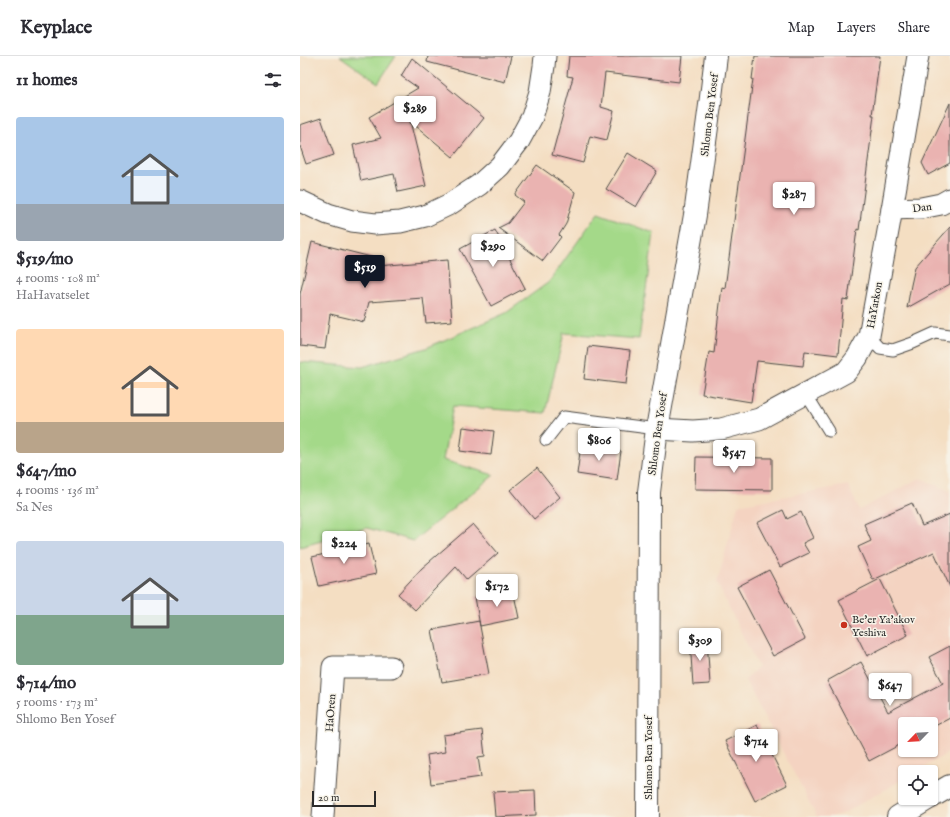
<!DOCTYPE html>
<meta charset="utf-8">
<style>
body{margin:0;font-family:"IM FELL English",serif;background:#f7f7f7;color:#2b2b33;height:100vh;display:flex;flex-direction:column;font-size:15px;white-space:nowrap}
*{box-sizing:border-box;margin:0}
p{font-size:13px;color:#7c7c81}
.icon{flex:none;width:22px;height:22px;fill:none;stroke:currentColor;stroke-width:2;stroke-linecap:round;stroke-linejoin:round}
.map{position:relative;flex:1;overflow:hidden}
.details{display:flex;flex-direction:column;background:#fff;width:300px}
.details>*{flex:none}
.needle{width:26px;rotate:245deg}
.controls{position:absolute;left:598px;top:661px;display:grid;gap:8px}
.controls a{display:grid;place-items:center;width:40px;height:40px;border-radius:4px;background:#fff;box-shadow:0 1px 3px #0004;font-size:20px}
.scale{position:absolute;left:12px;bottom:10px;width:64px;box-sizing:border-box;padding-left:4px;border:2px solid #2b2b2b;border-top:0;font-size:11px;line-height:14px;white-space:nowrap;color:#2b2b2b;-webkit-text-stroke:3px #f7f3e8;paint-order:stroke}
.price{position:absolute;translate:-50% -34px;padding:0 9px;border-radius:4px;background:#fff;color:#222;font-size:13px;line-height:26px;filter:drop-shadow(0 1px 2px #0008)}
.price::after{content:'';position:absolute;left:50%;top:24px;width:12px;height:9px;margin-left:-6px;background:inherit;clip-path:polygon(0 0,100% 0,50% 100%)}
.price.on{background:#111827;color:#fff}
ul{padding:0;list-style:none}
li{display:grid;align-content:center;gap:8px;height:212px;padding:0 16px}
li span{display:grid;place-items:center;height:124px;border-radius:4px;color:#555}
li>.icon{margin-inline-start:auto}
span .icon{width:72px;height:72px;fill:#fffc;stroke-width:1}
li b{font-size:17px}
h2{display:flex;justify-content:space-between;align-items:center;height:48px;padding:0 16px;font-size:17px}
header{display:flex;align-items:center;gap:24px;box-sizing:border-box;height:56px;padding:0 20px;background:#fff;border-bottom:1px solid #e1e1e2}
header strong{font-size:19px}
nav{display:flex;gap:22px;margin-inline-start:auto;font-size:14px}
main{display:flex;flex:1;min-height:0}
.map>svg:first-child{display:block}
</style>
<header>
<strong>Keyplace</strong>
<nav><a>Map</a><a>Layers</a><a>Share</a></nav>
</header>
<main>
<section class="details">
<h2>11 homes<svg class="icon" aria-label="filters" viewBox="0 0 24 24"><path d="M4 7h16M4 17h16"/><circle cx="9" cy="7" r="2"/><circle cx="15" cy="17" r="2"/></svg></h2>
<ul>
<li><span style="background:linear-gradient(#a9c7e8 70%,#9aa5b1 0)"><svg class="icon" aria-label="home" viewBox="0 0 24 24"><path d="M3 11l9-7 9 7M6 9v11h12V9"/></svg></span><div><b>$519/mo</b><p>4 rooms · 108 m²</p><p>HaHavatselet</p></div></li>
<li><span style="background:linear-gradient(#ffd9b3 75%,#b9a48a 0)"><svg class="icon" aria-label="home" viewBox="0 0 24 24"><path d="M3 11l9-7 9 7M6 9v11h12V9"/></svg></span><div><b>$647/mo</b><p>4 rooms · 136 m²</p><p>Sa Nes</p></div></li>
<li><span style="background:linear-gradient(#c9d6e8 60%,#7fa58c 0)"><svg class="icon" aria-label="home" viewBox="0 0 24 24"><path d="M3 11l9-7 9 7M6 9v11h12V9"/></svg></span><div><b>$714/mo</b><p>5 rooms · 173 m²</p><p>Shlomo Ben Yosef</p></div></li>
</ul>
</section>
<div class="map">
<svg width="650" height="761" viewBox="0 0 650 761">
<rect width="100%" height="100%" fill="#f7f3e8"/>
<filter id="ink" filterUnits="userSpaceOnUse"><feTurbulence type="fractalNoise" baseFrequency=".025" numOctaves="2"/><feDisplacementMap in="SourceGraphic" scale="8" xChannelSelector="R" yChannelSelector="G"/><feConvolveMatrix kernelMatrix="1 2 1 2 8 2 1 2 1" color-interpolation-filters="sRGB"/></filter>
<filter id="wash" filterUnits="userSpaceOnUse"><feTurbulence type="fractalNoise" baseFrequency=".012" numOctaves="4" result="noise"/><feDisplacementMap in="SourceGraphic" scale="16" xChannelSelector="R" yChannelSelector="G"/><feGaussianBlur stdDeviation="0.9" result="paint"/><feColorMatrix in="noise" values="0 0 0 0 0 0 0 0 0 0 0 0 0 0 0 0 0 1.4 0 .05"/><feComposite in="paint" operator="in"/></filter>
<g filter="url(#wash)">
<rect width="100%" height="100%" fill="#f4dec2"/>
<path fill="#f4d3c1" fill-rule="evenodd" d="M620,422L650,435V696L615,716H605V722L544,757L531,761H517L445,624L458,611L417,527L438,449L548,429L559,454ZM605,668H631V694H605Z"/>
<g fill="#a4d989" stroke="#68825a">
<polygon points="40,0 96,0 78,27"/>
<polygon points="298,157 354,177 339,283 264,277 245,357 153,350 143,404 194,419 113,485 67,472 0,491 0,306 62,311 126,292 206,257 249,226"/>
</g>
<g id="blocks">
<g fill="#eab3b1">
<polygon points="128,0 211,0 205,26 127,6"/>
<polygon points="269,0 382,0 379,26 305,17 301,51 314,55 307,84 290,80 283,107 252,99 273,21 267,20"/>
<polygon points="455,0 580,0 572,59 574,59 559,174 557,173 548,244 543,243 538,299 505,295 503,310 457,305 451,346 402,338 409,296 414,297 422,231 425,232 453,23 452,23"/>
<polygon points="112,2 184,62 153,101 110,65 126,130 98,136 94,118 61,125 53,89 81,82 69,61 118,32 101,20"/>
<polygon points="650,47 650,107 628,119 622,107"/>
<polygon points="21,62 34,99 6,108 0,90 0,69"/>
<polygon points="328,97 357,115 336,151 306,133"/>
<polygon points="237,109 275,136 266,168 259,179 261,181 243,205 198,172 208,167 224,146 215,139"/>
<polygon points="650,171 650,228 607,252 611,229 615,211"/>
<polygon points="195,174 225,232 191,250 160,193"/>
<polygon points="12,186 79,203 78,210 147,204 152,265 126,267 123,242 69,246 64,266 30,258 25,293 0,290 0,238"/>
<polygon points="288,290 330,295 326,328 284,323"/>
<polygon points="163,371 194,375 191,399 160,395"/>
<polygon points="281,389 321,395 317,424 277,418"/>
<polygon points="396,401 472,402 472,434 395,433"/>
<polygon points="237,412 260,441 234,463 210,434"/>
<polygon points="612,447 622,470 650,458 650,531 634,496 573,524 558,491 571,485 564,468"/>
<polygon points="483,454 487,463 501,456 513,482 503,487 509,497 480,511 457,467"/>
<polygon points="173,468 198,497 167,524 156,511 115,554 98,538 122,512"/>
<polygon points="69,488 76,518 19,530 12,501"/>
<polygon points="469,514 505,583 473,600 437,531"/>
<polygon points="580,523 608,579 567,600 539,544"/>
<polygon points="213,534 219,562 180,570 175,541"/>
<polygon points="179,565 189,618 142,626 132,574"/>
<polygon points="407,584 410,628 393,629 390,585"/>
<polygon points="650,590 650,662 631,672 631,668 605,668 605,686 569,705 527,625 561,606 588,656 643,627 629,601"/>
<polygon points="457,669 487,729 455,745 425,685"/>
<polygon points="182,674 185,700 178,701 181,721 131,728 127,699 145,696 143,679"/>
<polygon points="235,734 236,759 195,761 193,736"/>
</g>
</g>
</g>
<g filter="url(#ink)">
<use href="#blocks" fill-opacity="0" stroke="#494642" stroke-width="1"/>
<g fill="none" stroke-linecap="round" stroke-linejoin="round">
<g stroke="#494642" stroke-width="13">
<g id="service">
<polyline points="569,280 580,292 593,294 613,287 635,277 650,279"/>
<polyline points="506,338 529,375"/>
<polyline points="246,384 264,361 357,373"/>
</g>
</g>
<g stroke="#494642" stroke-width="23">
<g id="minor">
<polyline points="0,145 28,158 52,165 75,168 100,166 125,160 150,148 179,129 200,110 219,85 232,61 240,36 244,10 245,0"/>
<polyline points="592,153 621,152 641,148 650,143"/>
<polyline points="357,373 393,375 421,373 459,363 546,316 557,302 569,280 592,153 618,0"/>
<polyline points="23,761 33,611 91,611"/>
</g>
</g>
<g stroke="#494642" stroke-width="24">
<g id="tertiary">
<polyline points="631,741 650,730"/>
<polyline points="598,761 629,742"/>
</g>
</g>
<g stroke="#494642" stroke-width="24">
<polyline id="secondary" points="348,761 349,436 357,373 395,159 410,49 416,0"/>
</g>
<use href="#service" stroke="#fff" stroke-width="11"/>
<use href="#minor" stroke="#fff" stroke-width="21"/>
<use href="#tertiary" stroke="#fff" stroke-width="22"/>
<use href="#secondary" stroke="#fff" stroke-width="22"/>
</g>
</g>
<circle fill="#c8321e" stroke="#f7f3e8" stroke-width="1.5" cx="544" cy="569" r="4"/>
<g text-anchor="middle" stroke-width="3" stroke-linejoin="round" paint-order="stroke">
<g font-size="11" fill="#2b2b2b" stroke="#f7f3e8">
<text transform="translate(409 59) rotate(-83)" y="4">Shlomo Ben Yosef</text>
<text transform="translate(622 151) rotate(-7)" y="4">Dan</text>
<text transform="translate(574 249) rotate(-80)" y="4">HaYarkon</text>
<text transform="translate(357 378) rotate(-82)" y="4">Shlomo Ben Yosef</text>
<text transform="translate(30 657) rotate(-86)" y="4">HaOren</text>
<text transform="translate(348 702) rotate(-90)" y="4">Shlomo Ben Yosef</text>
</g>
<g font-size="11" fill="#2b2b2b" stroke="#f7f3e8" text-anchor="start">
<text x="552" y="567">Be'er Ya'akov<tspan x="552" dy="13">Yeshiva</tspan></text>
</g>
</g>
</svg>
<div class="controls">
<a><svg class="needle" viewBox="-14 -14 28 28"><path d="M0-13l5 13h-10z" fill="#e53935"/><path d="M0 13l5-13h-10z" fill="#7c7c81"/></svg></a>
<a><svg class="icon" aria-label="locate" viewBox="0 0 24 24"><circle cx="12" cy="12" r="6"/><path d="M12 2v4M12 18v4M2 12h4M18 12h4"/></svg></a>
</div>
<div class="scale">20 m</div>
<b class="price" style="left:115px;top:74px">$289</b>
<b class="price" style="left:494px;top:160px">$287</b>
<b class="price" style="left:193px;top:212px">$290</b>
<b class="price on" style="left:65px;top:233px">$519</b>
<b class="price" style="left:299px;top:406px">$806</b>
<b class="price" style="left:434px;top:418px">$547</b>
<b class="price" style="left:44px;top:509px">$224</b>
<b class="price" style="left:197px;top:552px">$172</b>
<b class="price" style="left:400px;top:606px">$309</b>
<b class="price" style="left:590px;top:651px">$647</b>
<b class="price" style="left:456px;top:707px">$714</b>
</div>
</main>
